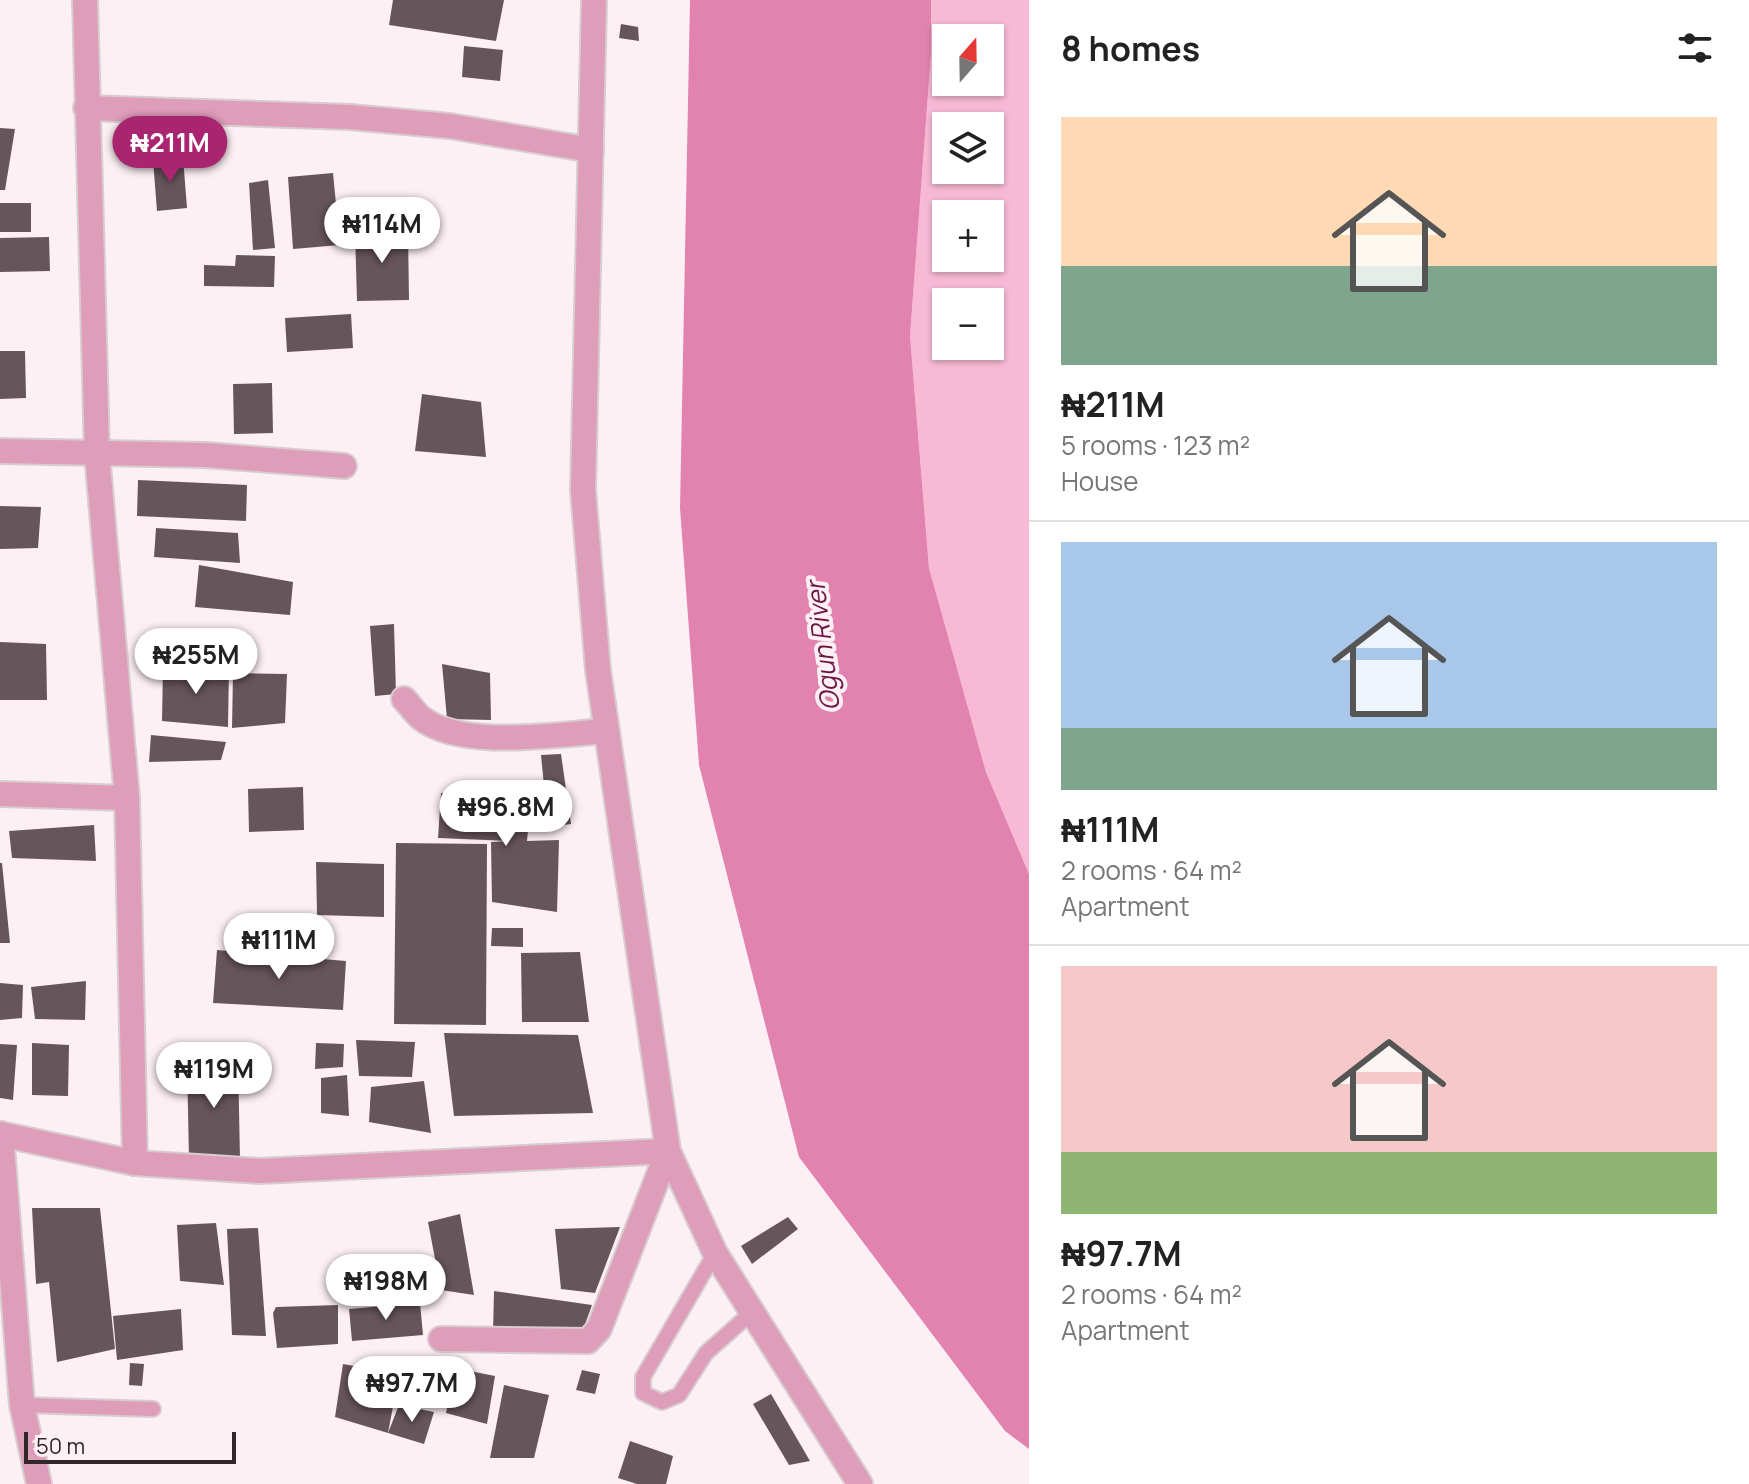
<!DOCTYPE html>
<meta charset="utf-8">
<style>
body{margin:0;font-family:Manrope,sans-serif;background:#f6f6f6;color:#222;height:100vh;display:flex;flex-direction:column;font-size:30px;white-space:nowrap}
*{box-sizing:border-box;margin:0}
p{font-size:26px;color:#767676}
.icon{flex:none;width:44px;height:44px;fill:none;stroke:currentColor;stroke-width:2;stroke-linecap:round;stroke-linejoin:round}
.map{position:relative;flex:1;overflow:hidden}
.drawer{display:flex;flex-direction:column;background:#fff;width:720px}
.drawer>*{flex:none}
.needle{width:52px;rotate:20deg}
.tools{position:absolute;left:932px;top:24px;display:grid;gap:16px}
.tools a{display:grid;place-items:center;width:72px;height:72px;border-radius:0px;background:#fff;box-shadow:0 2px 6px #0004;font-size:40px}
.scale{position:absolute;left:24px;bottom:20px;width:212px;box-sizing:border-box;padding-left:8px;border:4px solid #2f272a;border-top:0;font-size:22px;line-height:28px;white-space:nowrap;color:#2f272a;-webkit-text-stroke:6px #fdf0f5;paint-order:stroke}
.price{position:absolute;translate:-50% -68px;padding:0 18px;border-radius:28px;background:#fff;color:#222;font-size:26px;line-height:52px;filter:drop-shadow(0 2px 4px #0008)}
.price::after{content:'';position:absolute;left:50%;top:48px;width:24px;height:18px;margin-left:-12px;background:inherit;clip-path:polygon(0 0,100% 0,50% 100%)}
.price.active{background:#aa256f;color:#fff}
ul{padding:0;list-style:none}
li{display:grid;align-content:center;gap:16px;height:424px;padding:0 32px}
li+li{border-top:2px solid #e0e0e0}
li span{display:grid;place-items:center;height:248px;border-radius:0px;color:#555}
li>.icon{margin-inline-start:auto}
span .icon{width:144px;height:144px;fill:#fffc;stroke-width:1}
li b{font-size:34px}
h2{display:flex;justify-content:space-between;align-items:center;height:96px;padding:0 32px;font-size:34px}
main{display:flex;flex:1;min-height:0}
.map>svg:first-child{display:block}
</style>
<main>
<div class="map">
<svg width="1029" height="1484" viewBox="0 0 1029 1484">
<rect width="100%" height="100%" fill="#fdf0f5"/>
<path fill="#f8b9d4" fill-rule="evenodd" d="M931,0H1029V874L986,772L929,568L910,336L931,54ZM946,38H990V82H946ZM946,126H990V170H946ZM946,214H990V258H946ZM946,302H990V346H946Z"/>
<polygon fill="#e283af" points="690,0 931,0 931,54 910,336 929,568 986,772 1029,874 1029,1449 1005,1431 799,1157 699,765 680,508"/>
<g fill="#67555c">
<polygon points="393,0 504,0 496,41 389,25"/>
<polygon points="621,24 638,27 639,41 619,38"/>
<polygon points="464,46 503,50 500,81 462,77"/>
<polygon points="0,128 15,129 5,190 0,190"/>
<polygon points="183,157 187,208 157,211 153,160"/>
<polygon points="333,173 340,245 293,249 288,177"/>
<polygon points="268,180 275,248 253,250 249,183"/>
<rect x="0" y="203" width="31" height="29"/>
<polygon points="408,230 409,300 357,301 355,231"/>
<polygon points="49,237 50,271 0,272 0,238"/>
<polygon points="236,255 275,256 274,287 204,286 204,265 235,266"/>
<polygon points="351,314 353,348 287,352 285,318"/>
<polygon points="0,351 25,351 26,398 0,399"/>
<polygon points="272,383 273,433 234,434 233,384"/>
<polygon points="422,394 481,402 486,457 415,451"/>
<polygon points="138,480 247,485 246,521 137,516"/>
<polygon points="0,506 41,507 38,548 0,549"/>
<polygon points="156,528 238,533 240,563 154,557"/>
<polygon points="199,565 293,582 290,615 195,607"/>
<polygon points="394,624 396,694 375,696 370,626"/>
<polygon points="0,642 46,644 47,700 0,700"/>
<polygon points="442,664 490,673 491,720 447,719"/>
<polygon points="163,667 229,668 228,727 162,721"/>
<polygon points="233,673 287,674 285,723 232,728"/>
<polygon points="151,735 226,742 221,760 149,762"/>
<polygon points="561,754 571,824 548,827 541,755"/>
<polygon points="303,787 304,830 249,832 248,789"/>
<polygon points="441,793 531,800 527,841 559,840 557,912 492,902 491,842 510,841 438,838"/>
<polygon points="94,825 96,861 12,858 9,831"/>
<polygon points="396,843 487,844 486,1025 394,1024"/>
<polygon points="316,862 384,864 384,917 317,915"/>
<polygon points="0,863 2,863 10,943 0,943"/>
<polygon points="492,928 523,928 523,947 491,946"/>
<polygon points="217,950 346,961 343,1010 213,1003"/>
<polygon points="580,952 589,1022 522,1022 521,953"/>
<polygon points="86,981 85,1020 35,1019 31,987"/>
<polygon points="0,983 23,985 22,1018 0,1020"/>
<polygon points="444,1033 578,1035 593,1113 454,1116"/>
<polygon points="356,1040 415,1042 412,1077 359,1076"/>
<polygon points="32,1043 69,1045 68,1096 32,1095"/>
<polygon points="316,1043 344,1044 343,1067 315,1069"/>
<polygon points="0,1044 17,1045 13,1100 0,1098"/>
<polygon points="238,1061 240,1159 189,1160 187,1062"/>
<polygon points="347,1075 349,1116 321,1113 321,1078"/>
<polygon points="424,1081 431,1133 369,1122 371,1087"/>
<polygon points="32,1208 100,1208 115,1349 57,1362 49,1282 36,1284"/>
<polygon points="460,1214 474,1295 441,1290 428,1222"/>
<polygon points="788,1217 798,1229 752,1264 741,1246"/>
<polygon points="216,1223 224,1285 180,1281 177,1225"/>
<polygon points="620,1227 595,1293 561,1289 555,1229"/>
<polygon points="258,1228 266,1336 232,1335 227,1229"/>
<polygon points="494,1291 592,1305 579,1341 493,1333"/>
<polygon points="420,1303 423,1335 352,1341 349,1309"/>
<polygon points="338,1305 338,1344 277,1348 273,1313 276,1307"/>
<polygon points="181,1309 183,1350 117,1360 113,1316"/>
<polygon points="130,1363 144,1364 142,1386 129,1385"/>
<polygon points="343,1364 399,1374 388,1433 335,1417"/>
<polygon points="455,1368 495,1376 487,1424 446,1413"/>
<polygon points="582,1370 600,1374 595,1394 576,1390"/>
<polygon points="504,1385 549,1395 534,1458 490,1458"/>
<polygon points="771,1394 810,1461 789,1465 753,1404"/>
<polygon points="399,1405 434,1412 424,1444 388,1433"/>
<polygon points="630,1441 673,1456 666,1484 637,1484 618,1478"/>
</g>
<g fill="none" stroke-linecap="round" stroke-linejoin="round">
<g stroke="#d8ccd0" stroke-width="18">
<g id="service">
<polyline points="715,1253 643,1377 643,1393 662,1402 679,1395 706,1353 752,1312"/>
<polyline points="22,1405 153,1409"/>
</g>
</g>
<g stroke="#d8ccd0" stroke-width="28">
<g id="minor">
<polyline points="85,0 97,454 127,798 135,1163"/>
<polyline points="594,0 583,490 598,670 668,1151 715,1253 860,1484"/>
<polyline points="86,108 350,117 450,126 591,150"/>
<polyline points="0,451 206,455 344,466"/>
<path d="M404,699C410,705 415,713 421,718C462,750 558,734 607,731"/>
<polyline points="0,794 127,798"/>
<polyline points="0,1134 135,1163 260,1171 668,1151 599,1329 588,1341 441,1339"/>
<polyline points="1,1134 22,1405 39,1484"/>
</g>
</g>
<use href="#service" stroke="#de9db9" stroke-width="14"/>
<use href="#minor" stroke="#de9db9" stroke-width="24"/>
</g>
<g text-anchor="middle" stroke-width="8" stroke-linejoin="round" paint-order="stroke">
<g font-size="26" font-style="italic" fill="#6c1746" stroke="#fdf0f5">
<text transform="translate(823 646) rotate(-97)" y="9">Ogun River</text>
</g>
</g>
</svg>
<div class="tools">
<a><svg class="needle" viewBox="-14 -14 28 28"><path d="M0-13l5 13h-10z" fill="#e53935"/><path d="M0 13l5-13h-10z" fill="#767676"/></svg></a>
<a><svg class="icon" aria-label="layers" viewBox="0 0 24 24"><path d="M12 4l9 5-9 5-9-5zM3 14l9 5 9-5"/></svg></a>
<a>+</a>
<a>−</a>
</div>
<div class="scale">50 m</div>
<b class="price active" style="left:170px;top:184px">₦211M</b>
<b class="price" style="left:382px;top:265px">₦114M</b>
<b class="price" style="left:196px;top:696px">₦255M</b>
<b class="price" style="left:506px;top:848px">₦96.8M</b>
<b class="price" style="left:279px;top:981px">₦111M</b>
<b class="price" style="left:214px;top:1110px">₦119M</b>
<b class="price" style="left:386px;top:1322px">₦198M</b>
<b class="price" style="left:412px;top:1424px">₦97.7M</b>
</div>
<section class="drawer">
<h2>8 homes<svg class="icon" aria-label="filters" viewBox="0 0 24 24"><path d="M4 7h16M4 17h16"/><circle cx="9" cy="7" r="2"/><circle cx="15" cy="17" r="2"/></svg></h2>
<ul>
<li><span style="background:linear-gradient(#ffd9b3 60%,#7fa58c 0)"><svg class="icon" aria-label="home" viewBox="0 0 24 24"><path d="M3 11l9-7 9 7M6 9v11h12V9"/></svg></span><div><b>₦211M</b><p>5 rooms · 123 m²</p><p>House</p></div></li>
<li><span style="background:linear-gradient(#a9c7e8 75%,#7fa58c 0)"><svg class="icon" aria-label="home" viewBox="0 0 24 24"><path d="M3 11l9-7 9 7M6 9v11h12V9"/></svg></span><div><b>₦111M</b><p>2 rooms · 64 m²</p><p>Apartment</p></div></li>
<li><span style="background:linear-gradient(#f6c9c9 75%,#8fb573 0)"><svg class="icon" aria-label="home" viewBox="0 0 24 24"><path d="M3 11l9-7 9 7M6 9v11h12V9"/></svg></span><div><b>₦97.7M</b><p>2 rooms · 64 m²</p><p>Apartment</p></div></li>
</ul>
</section>
</main>
